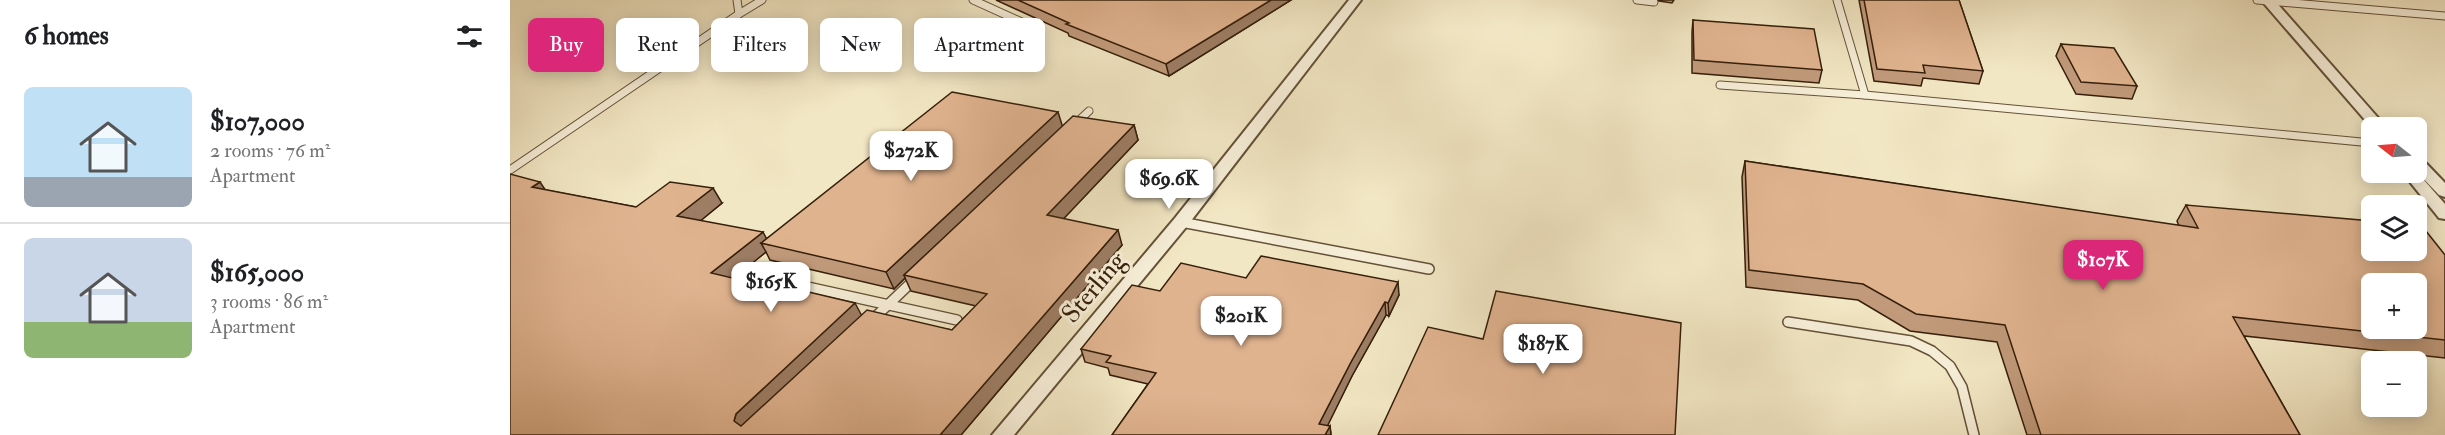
<!DOCTYPE html>
<meta charset="utf-8">
<style>
body{margin:0;font-family:"IM FELL Double Pica",serif;background:#f2f2f2;color:#202124;height:100vh;display:flex;flex-direction:column;font-size:22px;white-space:nowrap}
*{box-sizing:border-box;margin:0}
p{font-size:20px;color:#757577}
.icon{flex:none;width:33px;height:33px;fill:none;stroke:currentColor;stroke-width:2;stroke-linecap:round;stroke-linejoin:round}
.map{position:relative;flex:1;overflow:hidden}
.panel{display:flex;flex-direction:column;background:#fff;width:510px}
.panel>*{flex:none}
.hud{position:absolute;left:18px;top:18px;width:570px;height:54px;display:flex;gap:12px}
.needle{width:39px;rotate:287deg}
.buttons{position:absolute;left:1851px;top:117px;display:grid;gap:12px}
.buttons a{display:grid;place-items:center;width:66px;height:66px;border-radius:9px;background:#fff;box-shadow:0 3px 15px #0003;font-size:30px}
.price{position:absolute;translate:-50% -51px;padding:0 14px;border-radius:12px;background:#fff;color:#222;font-size:20px;line-height:39px;filter:drop-shadow(0 2px 3px #0008)}
.price::after{content:'';position:absolute;left:50%;top:36px;width:18px;height:14px;margin-left:-9px;background:inherit;clip-path:polygon(0 0,100% 0,50% 100%)}
.price.on{background:#db2777;color:#fff}
ul{padding:0;list-style:none}
li{display:flex;align-items:center;gap:18px;height:150px;padding:0 24px}
li+li{border-top:2px solid #e0e0e0}
li span{display:grid;place-items:center;flex:none;width:168px;height:120px;border-radius:9px;color:#555}
li>.icon{margin-inline-start:auto}
span .icon{width:72px;height:72px;fill:#fffc;stroke-width:1}
li b{font-size:26px}
h2{display:flex;justify-content:space-between;align-items:center;height:72px;padding:0 24px;font-size:26px}
.chip{padding:0 21px;border-radius:9px;background:#fff;box-shadow:0 3px 15px #0003;font-size:21px;line-height:54px}
.chip.on{background:#db2777;color:#fff}
main{display:flex;flex:1;min-height:0}
.map>svg:first-child{display:block}
</style>
<main>
<section class="panel">
<h2>6 homes<svg class="icon" aria-label="filters" viewBox="0 0 24 24"><path d="M4 7h16M4 17h16"/><circle cx="9" cy="7" r="2"/><circle cx="15" cy="17" r="2"/></svg></h2>
<ul>
<li><span style="background:linear-gradient(#bfe0f5 75%,#9aa5b1 0)"><svg class="icon" aria-label="home" viewBox="0 0 24 24"><path d="M3 11l9-7 9 7M6 9v11h12V9"/></svg></span><div><b>$107,000</b><p>2 rooms · 76 m²</p><p>Apartment</p></div></li>
<li><span style="background:linear-gradient(#c9d6e8 70%,#8fb573 0)"><svg class="icon" aria-label="home" viewBox="0 0 24 24"><path d="M3 11l9-7 9 7M6 9v11h12V9"/></svg></span><div><b>$165,000</b><p>3 rooms · 86 m²</p><p>Apartment</p></div></li>
</ul>
</section>
<div class="map">
<svg width="1935" height="435" viewBox="0 0 1935 435">
<rect width="100%" height="100%" fill="#f2e7c4"/>
<filter id="stains"><feTurbulence type="fractalNoise" baseFrequency=".00333" numOctaves="4"/><feColorMatrix values="0 0 0 0 .2 0 0 0 0 .09 0 0 0 0 .02 0 0 0 .5 -.17"/></filter>
<radialGradient id="worn" r=".72"><stop offset=".6" stop-color="#630" stop-opacity="0"/><stop offset="1" stop-color="#630" stop-opacity=".3"/></radialGradient>
<g fill="none" stroke-linecap="round" stroke-linejoin="round">
<g stroke="#645138" stroke-width="9">
<g id="lane-far1">
<polyline points="463,0 525,28"/>
<polyline points="1127,0 1144,2"/>
<polyline points="1327,0 1355,95"/>
<polyline points="1747,0 1935,16"/>
<polyline points="229,14 252,0"/>
<polyline points="1210,85 1355,95 1862,143"/>
<polyline points="564,125 579,111"/>
<polyline points="0,170 229,14 227,0"/>
</g>
</g>
<g stroke="#645138" stroke-width="12">
<g id="lane">
<polyline points="671,222 919,269"/>
<polyline points="257,278 447,320"/>
<polyline points="361,321 406,278"/>
<polyline points="1278,322 1401,341 1422,351 1440,366 1452,387 1464,435"/>
</g>
</g>
<g stroke="#645138" stroke-width="4">
<g id="street">
<polygon points="839,0 851,0 677,226 504,435 482,435 665,218"/>
<polygon points="1751,0 1764,0 1877,128 1862,128"/>
<polygon points="1906,157 1911,158 1935,183 1935,197 1929,195 1906,171"/>
<polygon points="1906,171 1935,204 1935,219 1929,218 1892,172"/>
</g>
</g>
<use href="#lane-far1" stroke="#f7efd9" stroke-width="7"/>
<use href="#lane" stroke="#f7efd9" stroke-width="9"/>
<use href="#street" fill="#f7efd9" fill-rule="evenodd"/>
</g>
<g fill="#c19a7b" stroke="#351f0a" stroke-width="1.5" fill-rule="evenodd">
<polygon points="486,0 781,0 659,76 559,36 558,33"/>
<polygon points="1148,0 1164,0 1162,3 1149,1"/>
<polygon points="1349,0 1449,0 1473,71 1469,84 1413,78 1411,86 1364,81"/>
<polygon points="1183,20 1312,70 1309,83 1182,73 1182,32"/>
<polygon points="1551,44 1627,86 1622,99 1566,94 1546,56"/>
<path d="M624,125L628,140L553,219L612,245L451,435L35,190L126,207L212,203L190,221L256,239L552,126ZM256,252L260,260L384,289L395,278L401,291L466,306L442,330L351,315L223,278Z"/>
<polygon points="1235,161 1669,226 1667,221 1676,205 1935,255 1935,358 1734,336 1790,435 1517,435 1487,342 1400,331 1348,300 1236,287 1232,177"/>
<polygon points="736,278 889,295 879,316 876,315 842,376 817,426 820,426 821,435 602,435 638,384 600,375 598,368 575,362 571,349 650,291"/>
</g>
<g fill="#9d7d64" stroke="#351f0a" stroke-width="1.5">
<polygon points="761,0 781,0 659,76 656,64"/>
<polygon points="548,112 553,128 394,275 395,278 384,289 376,272"/>
<polygon points="624,125 628,140 542,231 537,215"/>
<polygon points="30,182 40,197 22,187"/>
<polygon points="203,188 212,203 177,232 167,216"/>
<polygon points="608,230 612,245 451,435 430,435"/>
<polygon points="253,232 260,245 251,243 256,252 211,289 201,273"/>
<polygon points="888,282 889,295 879,316 878,303"/>
<polygon points="875,302 876,315 842,376 813,435 809,424 841,362"/>
<polygon points="345,303 353,318 236,430 224,421 226,414"/>
<polygon points="820,426 821,435 815,435"/>
</g>
<g fill="#e0b38f" stroke="#351f0a" stroke-width="1.5" fill-rule="evenodd">
<polygon points="508,0 761,0 656,64 556,24 559,23"/>
<polygon points="1354,0 1449,0 1473,71 1413,65 1415,73 1367,69"/>
<polygon points="1183,20 1304,29 1312,70 1184,60"/>
<polygon points="1551,44 1604,48 1627,86 1571,82"/>
<polygon points="442,92 548,112 376,272 251,243"/>
<polygon points="563,116 624,125 537,215 608,230 430,435 0,435 0,174 30,182 22,187 126,207 160,182 203,188 167,216 253,232 201,273 282,292 286,289 345,303 226,414 224,421 231,426 357,310 442,330 477,294 394,275"/>
<path d="M1235,161L1688,228L1676,205L1862,221V250H1906V225L1912,226L1935,255V340L1723,317L1790,435H1531L1495,325L1406,314L1353,284L1239,270ZM1862,284H1906V328H1862Z"/>
<polygon points="751,256 888,282 878,303 875,302 841,362 809,424 820,426 815,435 602,435 646,373 596,362 601,356 571,349 622,285 650,291 671,263 736,278"/>
<polygon points="986,291 1171,323 1165,435 868,435 918,327 973,339"/>
</g>
<g text-anchor="middle" stroke-width="6" stroke-linejoin="round" paint-order="stroke">
<g font-size="26" fill="#351f0a" stroke="#f7efd9">
<text transform="translate(583 287) rotate(-50)" y="9">Sterling</text>
</g>
</g>
<rect width="100%" height="100%" filter="url(#stains)"/>
<rect width="100%" height="100%" fill="url(#worn)"/>
</svg>
<div class="buttons">
<a><svg class="needle" viewBox="-14 -14 28 28"><path d="M0-13l5 13h-10z" fill="#e53935"/><path d="M0 13l5-13h-10z" fill="#757577"/></svg></a>
<a><svg class="icon" aria-label="layers" viewBox="0 0 24 24"><path d="M12 4l9 5-9 5-9-5zM3 14l9 5 9-5"/></svg></a>
<a>+</a>
<a>−</a>
</div>
<b class="price" style="left:401px;top:182px">$272K</b>
<b class="price" style="left:659px;top:210px">$69.6K</b>
<b class="price on" style="left:1593px;top:291px">$107K</b>
<b class="price" style="left:261px;top:313px">$165K</b>
<b class="price" style="left:731px;top:347px">$201K</b>
<b class="price" style="left:1033px;top:375px">$187K</b>
<div class="hud">
<a class="chip on">Buy</a>
<a class="chip">Rent</a>
<a class="chip">Filters</a>
<a class="chip">New</a>
<a class="chip">Apartment</a>
</div>
</div>
</main>
